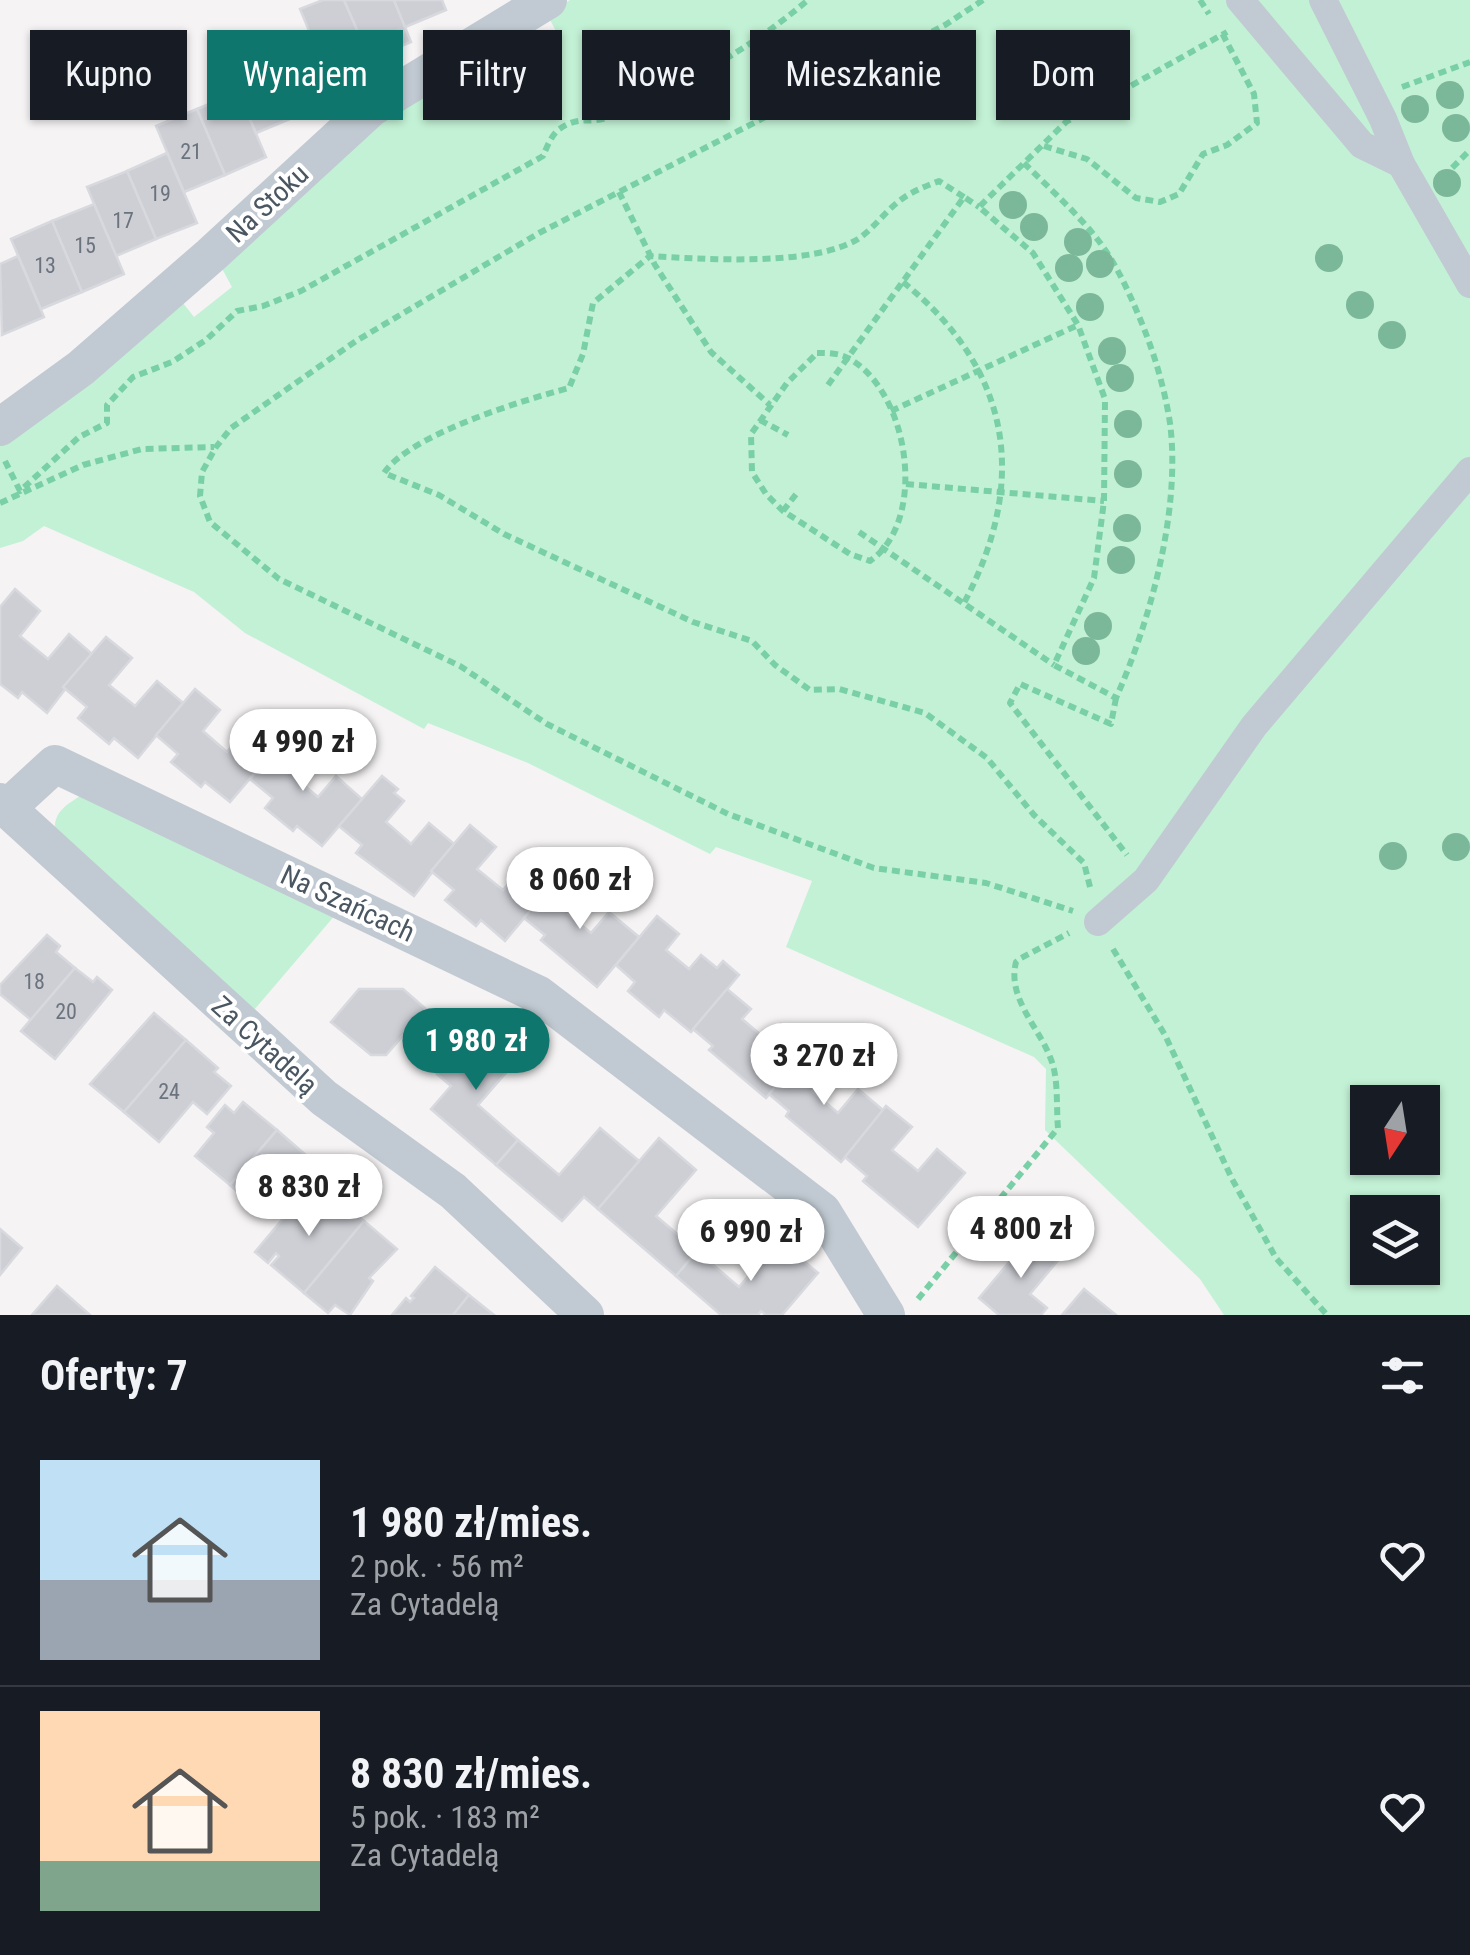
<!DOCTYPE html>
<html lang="pl">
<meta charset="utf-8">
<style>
body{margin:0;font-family:"Roboto Condensed",sans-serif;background:#20242c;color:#f1f3f6;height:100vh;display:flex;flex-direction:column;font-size:38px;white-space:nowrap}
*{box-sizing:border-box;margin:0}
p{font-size:32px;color:#9ea1a6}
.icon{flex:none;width:55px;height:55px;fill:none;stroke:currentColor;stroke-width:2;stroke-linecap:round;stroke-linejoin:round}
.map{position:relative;height:1315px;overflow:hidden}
.details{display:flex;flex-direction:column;background:#171b24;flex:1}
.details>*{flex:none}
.guide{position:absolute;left:30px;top:30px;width:1410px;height:90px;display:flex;gap:20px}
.needle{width:65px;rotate:192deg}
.buttons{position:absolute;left:1350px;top:1085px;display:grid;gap:20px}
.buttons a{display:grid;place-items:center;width:90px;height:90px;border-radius:0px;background:#171b24;box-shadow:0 2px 8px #0004;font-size:50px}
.price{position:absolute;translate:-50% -85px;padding:0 22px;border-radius:35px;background:#fff;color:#222;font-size:32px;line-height:65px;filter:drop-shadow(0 2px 5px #0008)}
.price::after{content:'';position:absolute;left:50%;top:60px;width:30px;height:22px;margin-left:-15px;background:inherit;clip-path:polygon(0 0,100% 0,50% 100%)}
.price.active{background:#0f766e;color:#fff}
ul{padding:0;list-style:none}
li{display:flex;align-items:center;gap:30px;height:250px;padding:0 40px}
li+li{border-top:2px solid #363941}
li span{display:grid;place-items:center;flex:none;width:280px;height:200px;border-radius:0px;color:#555}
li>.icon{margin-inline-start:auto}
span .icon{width:120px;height:120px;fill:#fffc;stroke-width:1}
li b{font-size:42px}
h2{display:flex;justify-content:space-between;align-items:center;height:120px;padding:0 40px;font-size:42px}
.tag{padding:0 35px;border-radius:0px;background:#171b24;box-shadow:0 2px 8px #0004;font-size:35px;line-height:90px}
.tag.active{background:#0f766e;color:#fff}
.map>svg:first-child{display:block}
</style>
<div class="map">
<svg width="1470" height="1315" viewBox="0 0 1470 1315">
<rect width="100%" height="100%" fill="#f5f3f3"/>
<g fill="#c3f1d5" fill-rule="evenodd">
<path d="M570,0H1470V1315H1224L1200,1279L1045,1130L1046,1069L1034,1057L786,947L812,881L716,847L710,854L528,763L428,723L424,729L245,633L194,592L44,526L23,541L0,548V441L179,298L194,317L232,287L219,263L351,140L477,63L493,73L508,63L505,57V42L522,28L533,46L557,33L547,14ZM1368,1102H1422V1158H1368ZM1368,1212H1422V1268H1368Z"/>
<path d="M83,794L336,914L254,1010L55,832C53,811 67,805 83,794Z"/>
</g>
<g fill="#cdcfd5" stroke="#d7d9de" stroke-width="2.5">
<polygon points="323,0 344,0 367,53 342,63 345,69 328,76 300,9"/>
<polygon points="344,0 394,0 411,42 370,59"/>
<polygon points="394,0 442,0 446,10 405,27"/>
<polygon points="309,31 337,99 297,116 268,47"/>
<polygon points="268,47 297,116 256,133 227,65"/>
<polygon points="537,50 553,75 529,90 513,65"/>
<polygon points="238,92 266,157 225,175 197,109"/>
<polygon points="197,109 225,175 184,192 156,126"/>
<polygon points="167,153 197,223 156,239 127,171"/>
<polygon points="127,171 156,239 116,256 87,187"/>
<polygon points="94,204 124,274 82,292 52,221"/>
<polygon points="52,221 82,292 41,309 11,239"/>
<polygon points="18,256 44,317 2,335 0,264"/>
<polygon points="15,589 40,611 20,636 48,659 69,634 92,654 47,713 22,692 18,698 0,684 0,607"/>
<polygon points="106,637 132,658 109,685 135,706 157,681 183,703 138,758 114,738 109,744 78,718 87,707 63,687"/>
<polygon points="195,689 220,710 203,731 227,752 244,731 271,754 230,802 205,782 201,787 171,762 178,754 156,735"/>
<polygon points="286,735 311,756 294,777 318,797 336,776 362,799 322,846 297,826 293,831 265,808 273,798 250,779"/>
<polygon points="382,776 398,789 394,793 404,801 386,822 411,844 429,823 454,844 414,896 356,853 362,845 339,826"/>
<polygon points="470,825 496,847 477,869 503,890 521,869 547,891 505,941 481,920 476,926 445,900 454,890 431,871"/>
<polygon points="563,871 587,891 568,914 591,933 609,912 639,937 597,987 541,940 545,935 524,918"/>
<polygon points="657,916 679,934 666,950 689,969 701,955 717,968 723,961 739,975 691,1032 664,1010 659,1017 628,991 635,982 616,965"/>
<polygon points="47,935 60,946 56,952 75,968 31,1020 0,994 0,985"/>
<polygon points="75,968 93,982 97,977 112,990 55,1059 21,1031"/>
<polygon points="359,989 403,989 426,1009 386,1055 371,1055 331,1022"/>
<polygon points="727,989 751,1009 742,1019 767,1040 781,1024 809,1047 766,1098 709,1050 713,1046 693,1029"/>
<polygon points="154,1013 186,1040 124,1112 90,1084"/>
<polygon points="479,1025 518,1059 478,1105 518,1140 496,1165 431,1109 451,1086 437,1074"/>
<polygon points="186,1040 218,1068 214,1072 231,1086 207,1114 193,1102 159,1142 124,1112"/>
<polygon points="809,1047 832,1067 812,1091 838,1113 858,1089 884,1111 841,1162 786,1116 789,1111 769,1094"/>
<polygon points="243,1102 277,1130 230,1185 195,1156 214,1133 207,1127 225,1105 234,1113"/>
<polygon points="886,1106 912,1127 892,1150 918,1171 937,1149 965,1173 918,1227 863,1181 867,1176 845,1157"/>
<polygon points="600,1128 639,1161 598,1209 584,1197 562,1221 496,1165 518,1140 559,1175"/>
<polygon points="277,1130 308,1157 286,1183 284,1181 280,1186 284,1190 263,1214 230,1185"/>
<polygon points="659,1138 696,1170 656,1216 697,1251 676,1276 598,1209"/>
<polygon points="306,1191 323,1206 333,1195 364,1221 304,1293 271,1265 279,1256 276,1253 268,1263 255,1252"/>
<polygon points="364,1221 397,1249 369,1278 373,1281 350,1315 335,1305 328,1313 304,1293"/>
<polygon points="0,1229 22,1248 0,1275"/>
<polygon points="1032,1235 1060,1258 1030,1294 1047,1308 1041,1315 999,1315 979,1298"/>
<polygon points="779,1240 818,1273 782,1315 766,1315 761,1311 758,1315 721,1315 676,1276 697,1251 739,1287"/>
<polygon points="435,1267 469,1295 453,1315 392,1315 406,1298 410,1302 414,1298 411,1296"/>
<polygon points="57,1286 90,1315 32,1315"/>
<polygon points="1084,1289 1116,1315 1062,1315"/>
<polygon points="469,1295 494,1315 453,1315"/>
</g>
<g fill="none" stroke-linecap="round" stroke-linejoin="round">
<g stroke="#7ad0a6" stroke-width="6" stroke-dasharray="8 5" stroke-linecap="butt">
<polyline points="983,0 945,25 539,233 356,341 231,428 216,447 202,472 200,496 210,522 279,579 460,666 547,724 728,814 874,868 986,883 1073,911"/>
<polyline points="1200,0 1209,14"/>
<polyline points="1402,87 1470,62"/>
<polyline points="1044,146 1087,159 1136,198 1160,202 1179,194 1203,154 1227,145 1257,123 1254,94 1222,33"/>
<path d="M1024,163C1049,188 1077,213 1098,240C1115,262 1127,288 1138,314C1153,349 1164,385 1170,423C1181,509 1151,619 1116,698L1054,665L1094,578L1104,501L1105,399L1078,325L1033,253L979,207L1066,122L1227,32"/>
<polyline points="1443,177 1470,150"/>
<polyline points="619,192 655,265 711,352 770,405"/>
<path d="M964,197L939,181C924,187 910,192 898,202C884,213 873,229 858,239C812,267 704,259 650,256L593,303L583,354L569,388C523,400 409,435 384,473L439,495L504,534L693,622L752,641L775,665L810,690L839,689L925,713L987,758L1034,815L1084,863L1091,891"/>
<path d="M903,282C1012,370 1029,481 964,603"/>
<path d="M817,353C827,353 839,353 848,358C909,390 929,520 870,561L850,554L783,511L766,494L752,472L751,434L787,383Z"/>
<polyline points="828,385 964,197 979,207"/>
<polyline points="891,411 1078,325"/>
<polyline points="760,420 788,435"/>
<path d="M5,461L20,491L79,437L107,423V405L133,377L172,362L206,340L237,311L263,306L301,291L543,156C547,147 551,136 558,130C580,114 589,125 609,117C680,88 749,50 808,0"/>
<polyline points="906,484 1104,501"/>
<polyline points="0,503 83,465 142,449 214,447"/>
<polyline points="783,511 797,493"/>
<polyline points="859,532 1054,665"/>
<polyline points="1116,698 1111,724 1020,684 1010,703 1127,855"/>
<polyline points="1113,949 1165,1035 1232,1179 1276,1258 1327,1315"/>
<path d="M918,1299L1058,1128C1056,1106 1059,1077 1050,1057C1038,1026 1007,998 1016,962L1021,958L1069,933"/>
</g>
<g stroke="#c1cad2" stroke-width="28">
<polyline points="1240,0 1362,145 1401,164"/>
<polyline points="1323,0 1383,119 1401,164 1470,284"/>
<polyline points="1098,922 1146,880 1254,726 1470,471"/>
</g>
<g stroke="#c1cad2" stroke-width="38">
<polyline points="0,427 81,368 211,255 371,108 548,0"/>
<polyline points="0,802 324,1098 453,1191 585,1315"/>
<polyline points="7,808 55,764 539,995 822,1211 886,1315"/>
</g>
</g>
<g fill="#7bb799">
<circle cx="1450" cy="95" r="14"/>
<circle cx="1415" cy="109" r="14"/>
<circle cx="1456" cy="128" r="14"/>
<circle cx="1447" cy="183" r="14"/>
<circle cx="1013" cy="205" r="14"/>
<circle cx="1034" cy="227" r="14"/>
<circle cx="1078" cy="242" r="14"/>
<circle cx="1329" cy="258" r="14"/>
<circle cx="1100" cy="264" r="14"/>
<circle cx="1069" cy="268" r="14"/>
<circle cx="1360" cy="305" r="14"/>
<circle cx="1090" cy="307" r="14"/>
<circle cx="1392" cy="335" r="14"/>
<circle cx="1112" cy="351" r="14"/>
<circle cx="1120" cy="378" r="14"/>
<circle cx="1128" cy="424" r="14"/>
<circle cx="1128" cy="474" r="14"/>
<circle cx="1127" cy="528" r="14"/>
<circle cx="1121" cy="560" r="14"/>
<circle cx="1098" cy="626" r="14"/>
<circle cx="1086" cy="651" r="14"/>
<circle cx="1456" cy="847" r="14"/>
<circle cx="1393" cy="856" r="14"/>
</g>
<g text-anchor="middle" stroke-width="8" stroke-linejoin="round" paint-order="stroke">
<g font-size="22" fill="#6b747e">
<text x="191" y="159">21</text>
<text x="160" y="201">19</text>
<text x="123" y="228">17</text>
<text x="85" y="253">15</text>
<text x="45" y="273">13</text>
<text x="34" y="989">18</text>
<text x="66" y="1019">20</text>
<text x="169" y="1099">24</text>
</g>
<g font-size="28" fill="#4a5661" stroke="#fff">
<text transform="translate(267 203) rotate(-43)" y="10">Na Stoku</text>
<text transform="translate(348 903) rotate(25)" y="10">Na Szańcach</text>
<text transform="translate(265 1045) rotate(42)" y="10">Za Cytadelą</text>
</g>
</g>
</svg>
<div class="buttons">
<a><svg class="needle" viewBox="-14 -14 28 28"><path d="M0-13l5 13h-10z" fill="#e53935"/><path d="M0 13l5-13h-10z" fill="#9ea1a6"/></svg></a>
<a><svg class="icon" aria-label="layers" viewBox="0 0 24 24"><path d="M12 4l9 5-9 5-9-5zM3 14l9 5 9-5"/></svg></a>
</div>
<b class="price" style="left:303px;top:794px">4 990 zł</b>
<b class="price" style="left:580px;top:932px">8 060 zł</b>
<b class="price active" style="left:476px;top:1093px">1 980 zł</b>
<b class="price" style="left:824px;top:1108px">3 270 zł</b>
<b class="price" style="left:309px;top:1239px">8 830 zł</b>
<b class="price" style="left:1021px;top:1281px">4 800 zł</b>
<b class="price" style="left:751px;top:1284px">6 990 zł</b>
<div class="guide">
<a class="tag">Kupno</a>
<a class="tag active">Wynajem</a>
<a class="tag">Filtry</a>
<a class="tag">Nowe</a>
<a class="tag">Mieszkanie</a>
<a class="tag">Dom</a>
</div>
</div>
<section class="details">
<h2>Oferty: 7<svg class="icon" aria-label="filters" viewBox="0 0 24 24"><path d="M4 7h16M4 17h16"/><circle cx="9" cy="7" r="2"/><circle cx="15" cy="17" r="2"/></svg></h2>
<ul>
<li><span style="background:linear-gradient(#bfe0f5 60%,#9aa5b1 0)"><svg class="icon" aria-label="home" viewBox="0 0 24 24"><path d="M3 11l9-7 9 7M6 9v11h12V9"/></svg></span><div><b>1 980 zł/mies.</b><p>2 pok. · 56 m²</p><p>Za Cytadelą</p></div><svg class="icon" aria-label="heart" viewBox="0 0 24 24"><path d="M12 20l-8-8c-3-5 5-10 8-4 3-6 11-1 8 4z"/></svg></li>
<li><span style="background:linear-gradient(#ffd9b3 75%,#7fa58c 0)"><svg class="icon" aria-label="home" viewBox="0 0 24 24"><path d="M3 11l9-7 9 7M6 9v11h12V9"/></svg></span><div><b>8 830 zł/mies.</b><p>5 pok. · 183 m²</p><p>Za Cytadelą</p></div><svg class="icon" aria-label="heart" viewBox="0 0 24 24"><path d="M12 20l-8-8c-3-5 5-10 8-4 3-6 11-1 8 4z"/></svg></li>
</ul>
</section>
